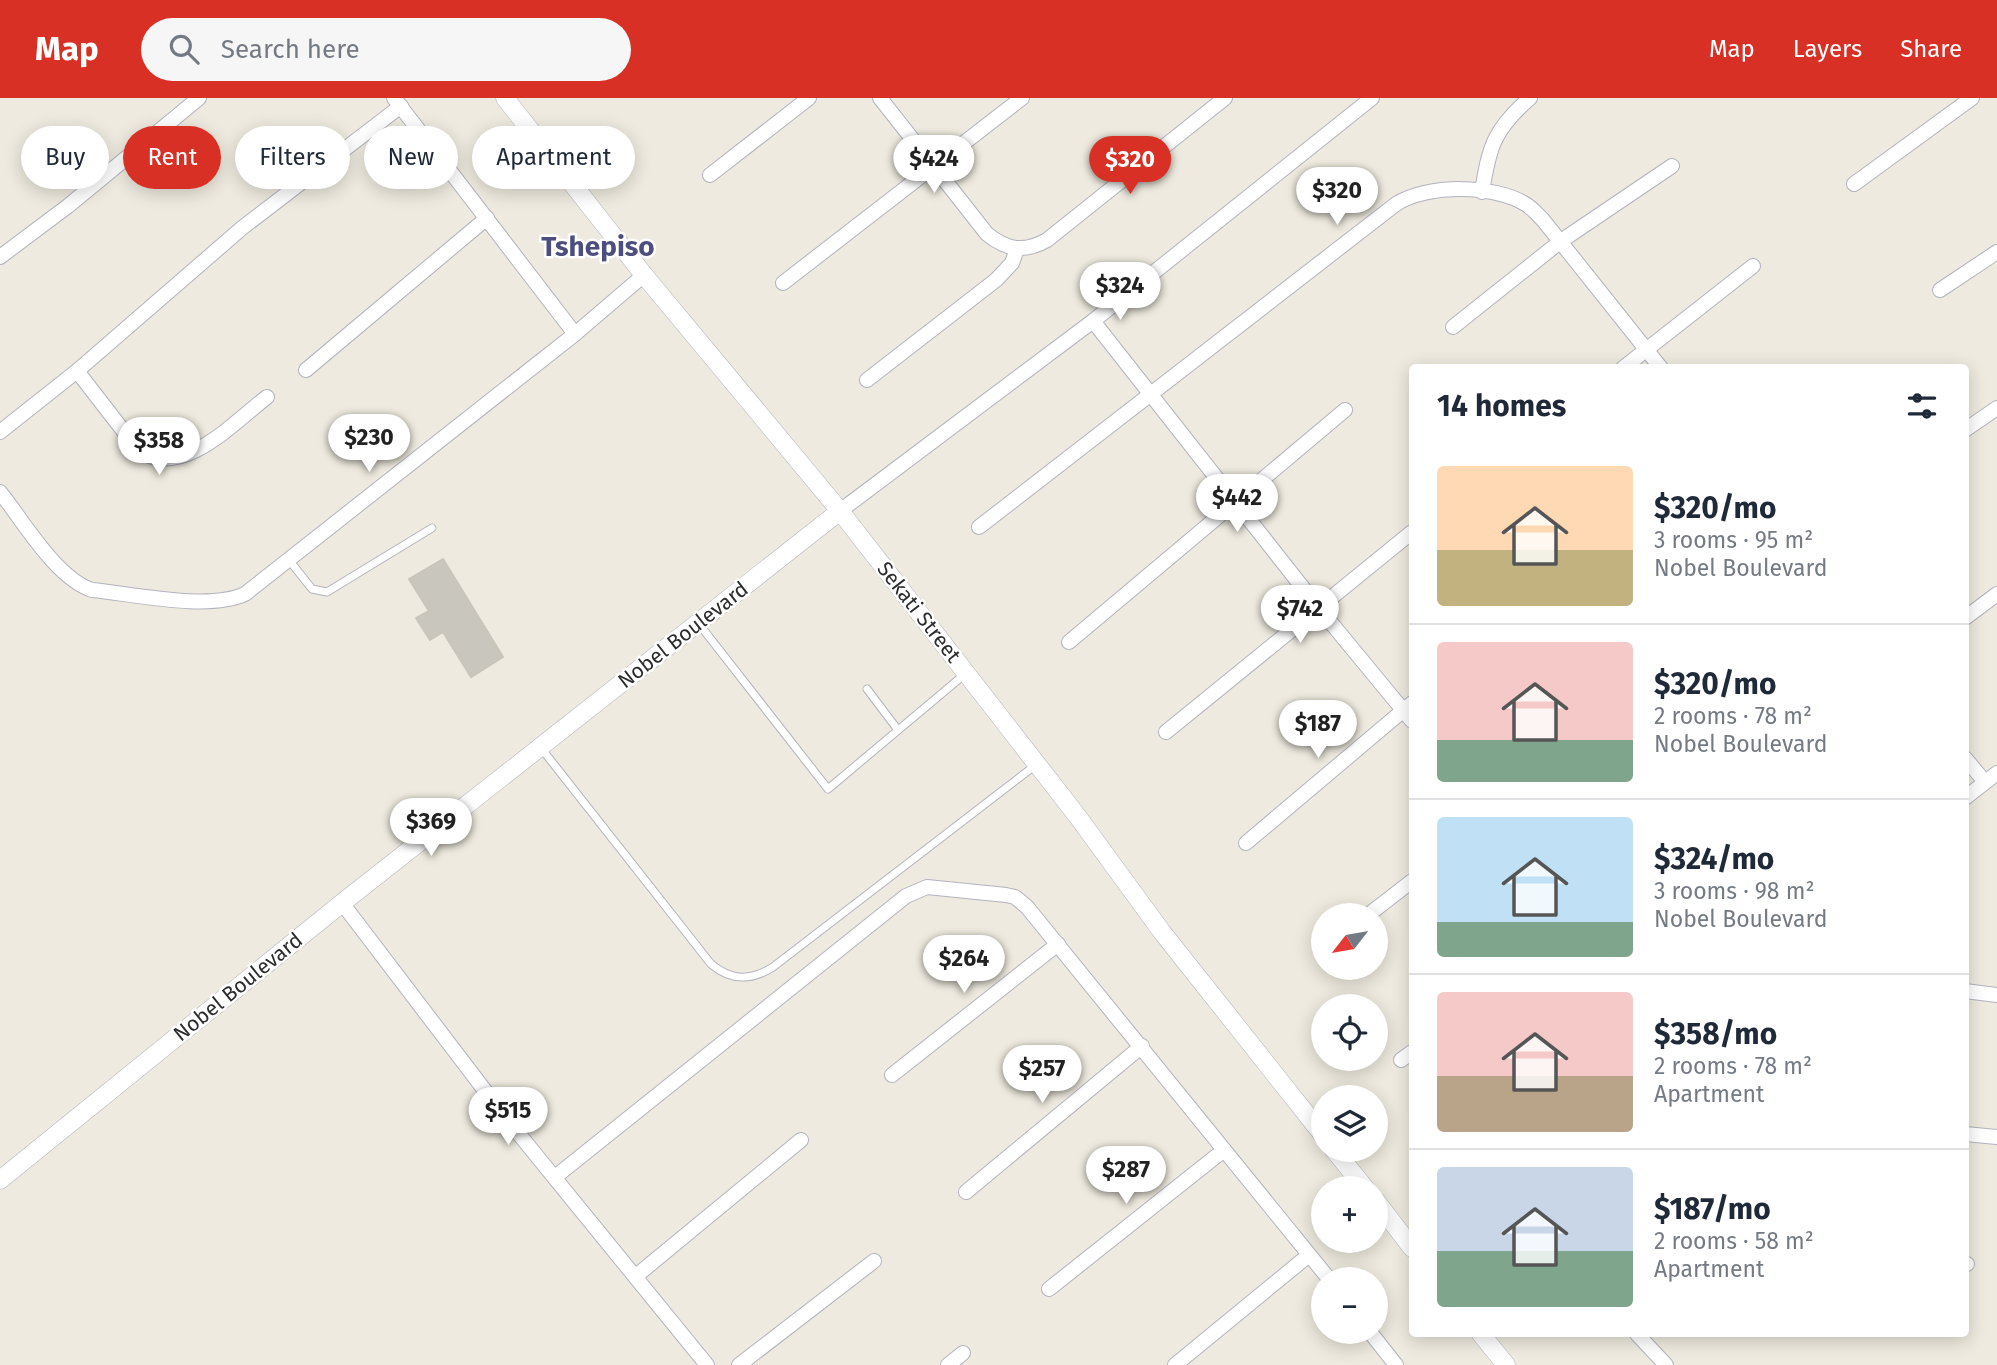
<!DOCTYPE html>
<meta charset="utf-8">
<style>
body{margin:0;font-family:"Fira Sans",sans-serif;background:#f6f6f7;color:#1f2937;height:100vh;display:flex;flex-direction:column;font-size:26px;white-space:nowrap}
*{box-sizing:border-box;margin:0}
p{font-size:23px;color:#747a83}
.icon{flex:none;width:38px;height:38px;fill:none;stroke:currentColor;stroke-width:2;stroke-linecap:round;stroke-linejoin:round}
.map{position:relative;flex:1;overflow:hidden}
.details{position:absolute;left:1409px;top:266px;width:560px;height:973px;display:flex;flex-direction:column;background:#fff;border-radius:7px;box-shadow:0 4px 18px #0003}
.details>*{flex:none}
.top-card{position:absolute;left:21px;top:28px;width:665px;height:63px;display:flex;gap:14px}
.needle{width:46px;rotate:239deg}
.fabs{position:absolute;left:1311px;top:805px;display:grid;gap:14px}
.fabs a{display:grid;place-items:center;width:77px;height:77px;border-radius:50%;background:#fff;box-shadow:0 4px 18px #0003;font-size:35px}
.price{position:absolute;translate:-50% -60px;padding:0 16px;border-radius:24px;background:#fff;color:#222;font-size:23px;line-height:46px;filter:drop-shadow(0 2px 4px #0008)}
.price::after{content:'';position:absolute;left:50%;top:42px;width:21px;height:16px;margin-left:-10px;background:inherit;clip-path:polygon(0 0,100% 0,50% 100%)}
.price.active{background:#d93025;color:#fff}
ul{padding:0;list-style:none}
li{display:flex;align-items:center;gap:21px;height:175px;padding:0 28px}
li+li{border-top:2px solid #e0e1e3}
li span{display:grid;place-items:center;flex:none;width:196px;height:140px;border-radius:7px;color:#555}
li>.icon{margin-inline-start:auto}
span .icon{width:84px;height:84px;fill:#fffc;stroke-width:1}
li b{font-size:30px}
h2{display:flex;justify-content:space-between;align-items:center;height:84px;padding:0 28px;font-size:30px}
.chip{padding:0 24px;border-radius:32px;background:#fff;box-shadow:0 4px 18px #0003;font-size:24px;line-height:63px}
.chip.active{background:#d93025;color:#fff}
header{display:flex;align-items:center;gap:42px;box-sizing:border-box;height:98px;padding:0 35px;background:#d93025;color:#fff}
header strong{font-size:33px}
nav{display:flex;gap:38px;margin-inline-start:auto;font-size:24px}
.search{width:490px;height:63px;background:#f6f6f7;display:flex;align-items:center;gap:18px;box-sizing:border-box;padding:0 24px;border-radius:38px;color:#747a83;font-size:26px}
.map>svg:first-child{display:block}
</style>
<header>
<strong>Map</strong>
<div class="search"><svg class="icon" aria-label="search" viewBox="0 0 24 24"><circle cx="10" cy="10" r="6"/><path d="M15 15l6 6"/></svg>Search here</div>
<nav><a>Map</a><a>Layers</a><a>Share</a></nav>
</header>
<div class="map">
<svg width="1997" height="1267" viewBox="0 0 1997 1267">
<rect width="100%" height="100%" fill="#eeeadf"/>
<polygon fill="#c9c6be" stroke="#c9c6b9" stroke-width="2" points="443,461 503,559 471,579 443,534 430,542 416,520 429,513 409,481"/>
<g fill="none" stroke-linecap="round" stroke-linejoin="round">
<g stroke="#b2b3bf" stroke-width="9">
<g id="service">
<polyline points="289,462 312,491 327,494 432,430"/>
<polyline points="699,526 828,691 965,576"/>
<polyline points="867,591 898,632"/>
<path d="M541,650L711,866C731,883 751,883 773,869L1037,666"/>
</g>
</g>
<g stroke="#b2b3bf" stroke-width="16">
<g id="minor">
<polyline points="394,0 575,236"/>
<path d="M880,0L987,136C1007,152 1024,155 1047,142L1225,0"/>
<polyline points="710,77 809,0"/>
<polyline points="1854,86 1972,0"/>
<path d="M1482,94C1489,49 1494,31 1530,0"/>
<polyline points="0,159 68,108 199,0"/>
<polyline points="783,185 1022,0"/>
<polyline points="1940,192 1997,154"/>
<polyline points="1093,223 1318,509 1412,623"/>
<polyline points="1453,229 1561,143 1672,68"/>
<polyline points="1623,270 1753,168"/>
<polyline points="306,272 487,120"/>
<path d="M77,273L139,353C183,381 234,324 267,299"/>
<polyline points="867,282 996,182 1012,165 1017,151"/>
<polyline points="1965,332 1997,310"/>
<polyline points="0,334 77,273 242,130 401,8"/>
<path d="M0,394C24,424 56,480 92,492C134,496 208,513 245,496L575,236L644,177"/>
<polyline points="840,413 1093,223 1372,0"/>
<path d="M979,429L1396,106C1427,86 1495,86 1527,107C1533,111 1538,117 1543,122L1661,270"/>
<polyline points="1965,520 1997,496"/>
<polyline points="1069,544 1345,312"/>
<polyline points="1166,634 1412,434"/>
<polyline points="1965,660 1985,684"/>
<polyline points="1965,700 1997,675"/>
<polyline points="1246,745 1412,605"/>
<polyline points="342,805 505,1019 707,1267"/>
<polyline points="1368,817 1412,783"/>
<polyline points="1965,893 1997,897"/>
<polyline points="1401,962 1412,954"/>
<polyline points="892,977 1058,846"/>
<polyline points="1965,1036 1997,1039"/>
<polyline points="555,1079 906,798 927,789 1006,797 1015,799 1027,809 1329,1181"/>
<polyline points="966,1094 1142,948"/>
<polyline points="1965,1166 1967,1166"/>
<polyline points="636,1178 801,1042"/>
<polyline points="1049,1191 1224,1052"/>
<polyline points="1370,1234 1396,1267"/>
<polyline points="1637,1236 1666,1267"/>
<polyline points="739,1267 874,1163"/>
<polyline points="948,1267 963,1255"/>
<polyline points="1175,1267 1309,1157"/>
</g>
</g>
<g stroke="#b2b3bf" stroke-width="19">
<g id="tertiary">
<polyline points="505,0 644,177 840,413 1078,719 1162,834 1323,1037"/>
<polyline points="1334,1052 1365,1090"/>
<polyline points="0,1082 342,805 840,413"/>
<polyline points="1376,1103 1412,1150"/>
<polyline points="1481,1236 1506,1267"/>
</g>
</g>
<use href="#service" stroke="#fff" stroke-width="7"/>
<use href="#minor" stroke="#fff" stroke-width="14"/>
<use href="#tertiary" stroke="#fff" stroke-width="18"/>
</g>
<g text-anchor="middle" stroke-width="5" stroke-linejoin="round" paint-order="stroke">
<g font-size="21" fill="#2c2c2c" stroke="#fff">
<text transform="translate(919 514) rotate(52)" y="7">Sekati Street</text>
<text transform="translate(683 537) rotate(-38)" y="7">Nobel Boulevard</text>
<text transform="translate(238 889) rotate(-39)" y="7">Nobel Boulevard</text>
</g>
<g font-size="28" font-weight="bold" fill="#4d4e7d" stroke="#fff">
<text x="598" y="158">Tshepiso</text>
</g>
</g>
</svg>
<div class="fabs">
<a><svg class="needle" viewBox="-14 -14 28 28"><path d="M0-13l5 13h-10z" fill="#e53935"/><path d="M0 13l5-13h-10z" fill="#747a83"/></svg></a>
<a><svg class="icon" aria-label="locate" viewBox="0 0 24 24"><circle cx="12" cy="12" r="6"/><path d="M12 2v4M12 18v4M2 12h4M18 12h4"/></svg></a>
<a><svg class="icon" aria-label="layers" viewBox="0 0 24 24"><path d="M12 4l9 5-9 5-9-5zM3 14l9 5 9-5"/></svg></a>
<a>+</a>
<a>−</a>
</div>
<b class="price" style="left:934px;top:97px">$424</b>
<b class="price active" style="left:1130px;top:98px">$320</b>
<b class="price" style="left:1337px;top:129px">$320</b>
<b class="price" style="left:1120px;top:224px">$324</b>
<b class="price" style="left:369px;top:376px">$230</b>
<b class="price" style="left:159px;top:379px">$358</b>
<b class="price" style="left:1237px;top:436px">$442</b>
<b class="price" style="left:1300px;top:547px">$742</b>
<b class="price" style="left:1318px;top:662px">$187</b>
<b class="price" style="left:431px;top:760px">$369</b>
<b class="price" style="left:964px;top:897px">$264</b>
<b class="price" style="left:1042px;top:1007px">$257</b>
<b class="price" style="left:508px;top:1049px">$515</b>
<b class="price" style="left:1126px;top:1108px">$287</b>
<div class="top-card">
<a class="chip">Buy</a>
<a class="chip active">Rent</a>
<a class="chip">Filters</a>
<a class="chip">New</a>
<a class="chip">Apartment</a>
</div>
<section class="details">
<h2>14 homes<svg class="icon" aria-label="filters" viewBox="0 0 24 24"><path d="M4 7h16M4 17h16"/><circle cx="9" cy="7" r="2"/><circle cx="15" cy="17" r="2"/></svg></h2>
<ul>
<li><span style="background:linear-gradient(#ffd9b3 60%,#c2b280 0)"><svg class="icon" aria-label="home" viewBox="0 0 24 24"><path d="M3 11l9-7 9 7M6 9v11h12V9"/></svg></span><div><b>$320/mo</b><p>3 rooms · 95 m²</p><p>Nobel Boulevard</p></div></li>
<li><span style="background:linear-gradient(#f6c9c9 70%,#7fa58c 0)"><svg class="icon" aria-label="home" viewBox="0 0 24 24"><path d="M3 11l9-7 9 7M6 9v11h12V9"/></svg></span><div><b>$320/mo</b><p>2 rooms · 78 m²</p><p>Nobel Boulevard</p></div></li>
<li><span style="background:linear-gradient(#bfe0f5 75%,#7fa58c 0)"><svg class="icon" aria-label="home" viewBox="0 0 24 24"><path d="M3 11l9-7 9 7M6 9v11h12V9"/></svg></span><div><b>$324/mo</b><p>3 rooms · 98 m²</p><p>Nobel Boulevard</p></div></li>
<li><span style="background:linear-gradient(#f6c9c9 60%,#b9a48a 0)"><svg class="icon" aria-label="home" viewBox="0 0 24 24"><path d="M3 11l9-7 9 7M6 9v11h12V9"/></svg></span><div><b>$358/mo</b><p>2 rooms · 78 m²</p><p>Apartment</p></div></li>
<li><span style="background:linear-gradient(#c9d6e8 60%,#7fa58c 0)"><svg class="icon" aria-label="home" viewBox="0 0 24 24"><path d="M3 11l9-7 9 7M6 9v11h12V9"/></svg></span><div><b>$187/mo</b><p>2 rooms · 58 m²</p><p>Apartment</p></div></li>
</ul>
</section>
</div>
